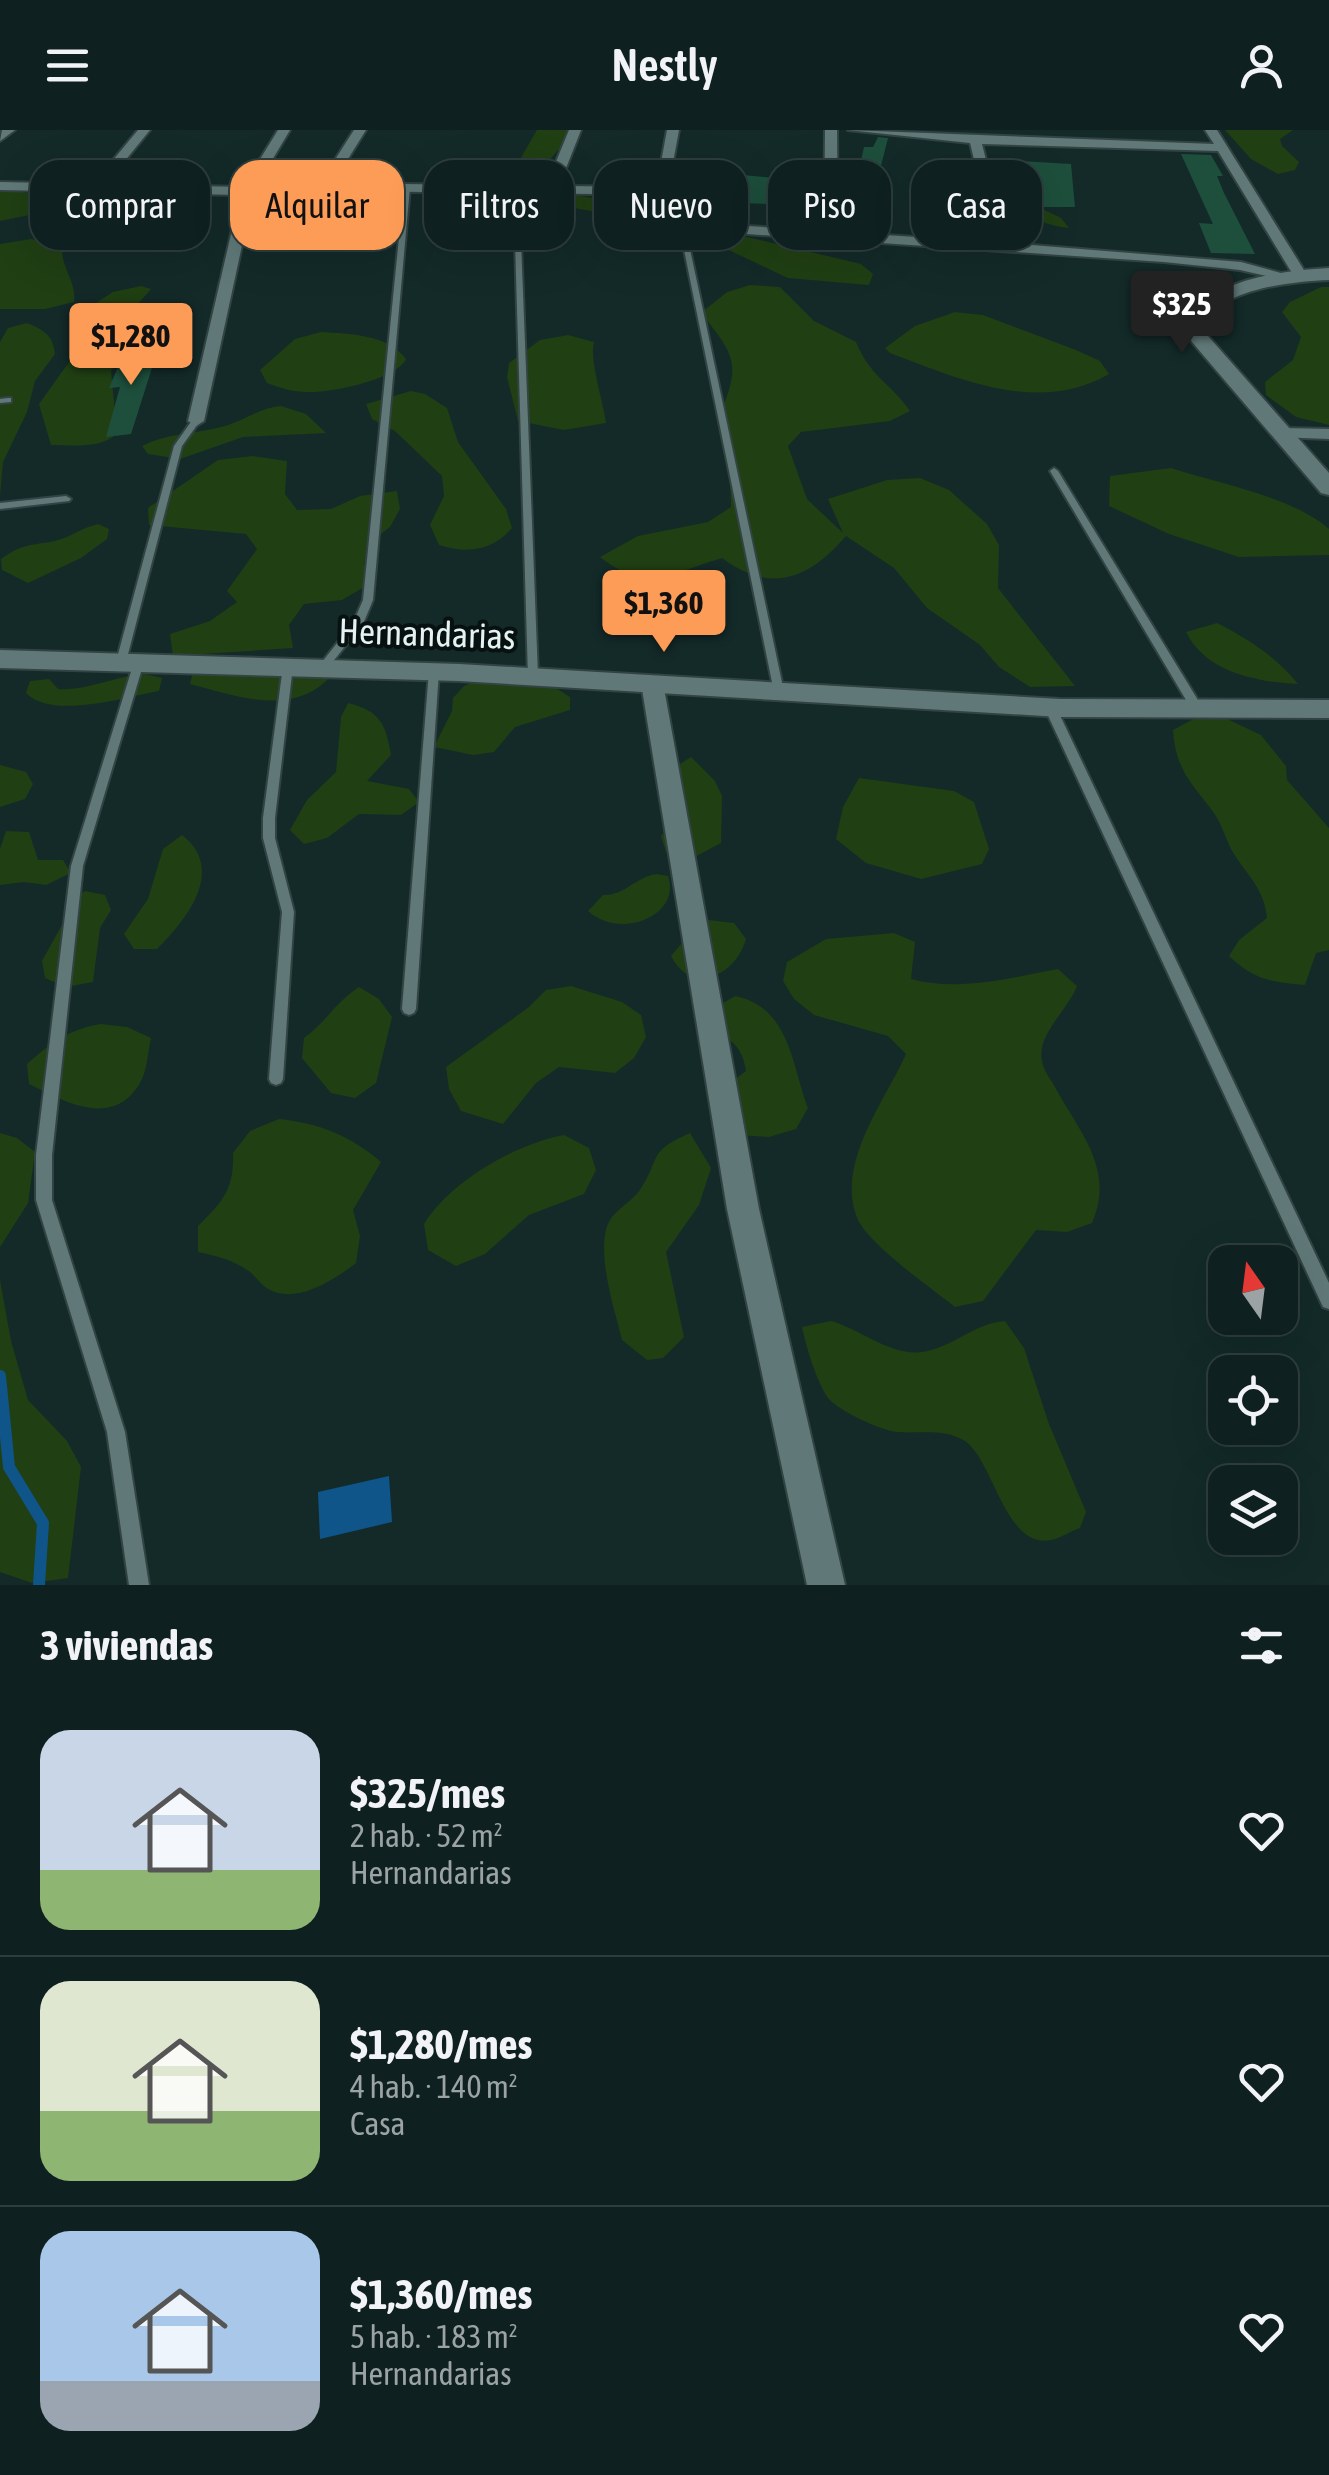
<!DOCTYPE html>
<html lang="es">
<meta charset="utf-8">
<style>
body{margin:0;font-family:"Asap Condensed",sans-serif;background:#172828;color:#f1f3f6;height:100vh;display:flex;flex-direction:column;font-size:38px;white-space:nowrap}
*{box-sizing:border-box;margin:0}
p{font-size:32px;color:#9ba3a4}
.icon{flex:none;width:55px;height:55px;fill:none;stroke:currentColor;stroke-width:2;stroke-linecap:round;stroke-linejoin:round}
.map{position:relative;height:1455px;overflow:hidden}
.side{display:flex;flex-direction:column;background:#0e201f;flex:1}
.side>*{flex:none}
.hud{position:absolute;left:30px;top:30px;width:1270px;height:90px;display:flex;gap:20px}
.needle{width:65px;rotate:346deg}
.tools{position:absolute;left:1208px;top:1115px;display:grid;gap:20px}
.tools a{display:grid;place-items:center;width:90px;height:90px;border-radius:20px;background:#0e201f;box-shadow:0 10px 40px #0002,0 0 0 2px #2e3e3d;font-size:50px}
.price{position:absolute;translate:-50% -85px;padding:0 22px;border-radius:10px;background:#fd9c56;color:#111;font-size:32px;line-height:65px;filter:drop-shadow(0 2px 5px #0008)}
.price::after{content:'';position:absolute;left:50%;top:60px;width:30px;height:22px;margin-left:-15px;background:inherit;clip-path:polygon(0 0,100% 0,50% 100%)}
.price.selected{background:#222;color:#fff}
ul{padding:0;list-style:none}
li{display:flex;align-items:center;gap:30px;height:250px;padding:0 40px}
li+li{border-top:2px solid #2e3e3d}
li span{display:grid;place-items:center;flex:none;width:280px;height:200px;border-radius:30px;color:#555}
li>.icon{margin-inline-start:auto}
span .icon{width:120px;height:120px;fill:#fffc;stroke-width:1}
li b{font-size:42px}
h2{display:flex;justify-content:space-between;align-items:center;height:120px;padding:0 40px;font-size:42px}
.chip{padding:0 35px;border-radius:30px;background:#0e201f;box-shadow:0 10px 40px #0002,0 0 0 2px #2e3e3d;font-size:35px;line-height:90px}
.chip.selected{background:#fd9c56;color:#111}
header{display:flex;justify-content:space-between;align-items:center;height:130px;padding:0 40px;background:#0e201f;font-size:45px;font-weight:600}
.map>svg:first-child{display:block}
</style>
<header><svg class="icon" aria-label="menu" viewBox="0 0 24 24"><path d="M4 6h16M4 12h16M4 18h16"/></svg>Nestly<svg class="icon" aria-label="person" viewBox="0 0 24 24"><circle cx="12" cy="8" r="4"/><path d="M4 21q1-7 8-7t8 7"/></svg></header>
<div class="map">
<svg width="1329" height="1455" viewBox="0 0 1329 1455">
<rect width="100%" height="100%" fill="#132a29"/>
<g fill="#203f13">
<path d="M537,0H571L572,4L546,34L547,43L557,60C594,74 632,65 669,76C613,89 569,84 519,54L515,38Z"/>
<polygon points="1225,0 1293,0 1280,9 1282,16 1299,32 1295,40 1278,44 1251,29"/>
<path d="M1005,28L1028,32L1034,48L1025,64L1028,72L1061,88L1069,98C1038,94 1017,83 995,60L998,35Z"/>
<polygon points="0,56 33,65 54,80 0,91"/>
<polygon points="654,94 718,100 861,134 873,144 869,155 788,148 718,115 671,110 650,104"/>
<path d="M31,109L52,113L62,120C62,139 77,153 74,172L45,179H0V114Z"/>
<path d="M750,155L780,157L814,191L856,212C871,248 890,252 910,281L890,291L801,302L788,316L807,369L843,403L828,369L887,350L920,348L949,360L987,394L999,415L998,458L1075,556L1030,557L999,537L980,515L927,478L894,438L846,406C808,450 771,464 722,428C674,443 643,462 600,427L638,406L708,392L731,377L729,324L717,293C740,235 739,230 701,183L727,162Z"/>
<path d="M141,156L151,159L131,182L137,206L111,241L117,304C99,319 73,315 51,315L39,274L77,221L85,180L113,162Z"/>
<polygon points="1321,157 1329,157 1329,295 1296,287 1266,265 1265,252 1293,230 1301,207 1282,182 1290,172"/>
<path d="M955,182L983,185L1076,220L1100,231L1109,244C1039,285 959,249 890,223L885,218L915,196Z"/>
<path d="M27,193C44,200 53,205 55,224L35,251L27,282L3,332L0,366V212L8,198Z"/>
<path d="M321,202C349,204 388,204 406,229C396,250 330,263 307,262C293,262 280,258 267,253L260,240L295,209Z"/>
<path d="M568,205L594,212C589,229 603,270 606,293L564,300L518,291L507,247L509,233L540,210Z"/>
<path d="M411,261L425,264L447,278L458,312L506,379L512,398C493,421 467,424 439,415L430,395L444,366L442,346L395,301L372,289L366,274Z"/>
<path d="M281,276L306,284L326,303L243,307L180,329L148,324L142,316C168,303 194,304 221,297C243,292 258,278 281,276Z"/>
<polygon points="253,326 287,331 285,364 297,380 331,379 360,366 397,361 400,379 390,397 368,414 364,434 371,453 342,470 304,474 289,495 293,518 173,526 170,504 210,491 237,472 227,461 257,419 246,404 149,395 148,378 218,330"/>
<path d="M1171,338C1219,354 1292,366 1329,399V425L1239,427L1169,404L1109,376L1110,346Z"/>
<path d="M98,394L109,399L107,409L81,428L28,453L2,440L1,429C29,408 43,418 69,406C79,401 86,397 98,394Z"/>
<path d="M1217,493C1250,510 1275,526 1298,554C1258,552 1206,543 1186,502Z"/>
<path d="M193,542H310L329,548C292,587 235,566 190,554Z"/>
<path d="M145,544L162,548L159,561C125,567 52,590 26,563L30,551L49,549L58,559C88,561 114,546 145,544Z"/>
<polygon points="481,549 542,549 570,567 570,580 515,597 494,622 473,625 434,617 452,581 453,568 464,556"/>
<path d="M348,573C380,581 386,594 391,625L367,651L409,659L419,672L401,685L359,684L327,708L304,714L290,700L307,670L336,642L341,587Z"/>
<path d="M1201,585L1223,587L1261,605L1286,636L1287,650L1329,698V820L1316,823L1305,855C1271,852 1254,850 1229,826L1239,810L1267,788C1264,757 1246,745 1231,719C1225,707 1222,695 1214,683C1191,652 1176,641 1173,600Z"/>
<polygon points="691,627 715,651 722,666 721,713 685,732 666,722 661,706 673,692 674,638"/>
<polygon points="0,635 26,642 33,654 25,669 0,677"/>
<polygon points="859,648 954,661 974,672 989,719 982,734 921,749 866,733 836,709 843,677"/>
<polygon points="6,701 29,702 38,730 63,730 71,743 46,755 24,752 0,755 0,719"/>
<path d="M182,705C226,739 188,789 157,819H134L124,804L148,769L163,719Z"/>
<path d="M656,744L668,746C682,785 621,811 588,781L603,765C624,766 636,747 656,744Z"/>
<polygon points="85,761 105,765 111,780 100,798 93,852 66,857 45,848 42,831 63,793 64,775"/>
<path d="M709,790L734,793L746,809C736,845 692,867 671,826L698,794Z"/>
<path d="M894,803L915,812L911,849C960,862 1009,848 1058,839L1077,856C1068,880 1036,905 1042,931C1043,940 1052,951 1056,959C1081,1004 1115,1040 1092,1093L1067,1102L1036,1100L983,1171L955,1177C931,1158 871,1116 858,1090C834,1035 885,971 906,924L888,906L814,885L794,869L783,851L787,832L826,809Z"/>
<polygon points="571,856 622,872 641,885 646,907 634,928 615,943 559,937 536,953 503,994 461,981 449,959 446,937 529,877 546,860"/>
<path d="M359,857L379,869L392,887L376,953L355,968L331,963L302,928L304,908C326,892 336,872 359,857Z"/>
<path d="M735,866C790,877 792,936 808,978L796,999L769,1007L740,1005L716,963L746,941C742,915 731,909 708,899L704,884Z"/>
<path d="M101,894L127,897L151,908C148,921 147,941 140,953C113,999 65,972 29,954L27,934C51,913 69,899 101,894Z"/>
<path d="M279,989C319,993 351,1006 381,1032L353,1080L360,1106L356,1133C334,1150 296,1175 268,1159C261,1155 256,1147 250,1142C234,1130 217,1126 198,1122V1096C223,1071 234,1060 233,1023L250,1001Z"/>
<polygon points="0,1003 17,1008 35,1022 28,1073 0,1117"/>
<path d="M690,1003L711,1038L699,1075L666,1122L684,1207L663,1228L647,1230L622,1210C615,1180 592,1113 612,1087C620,1077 633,1070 640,1060C662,1026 647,1022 690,1003Z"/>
<path d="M564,1005L589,1018L596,1040L584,1064L529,1085L485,1124L456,1136L428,1120L424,1094C450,1052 515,1014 564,1005Z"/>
<polygon points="0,1150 11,1211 28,1270 67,1311 81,1337 68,1448 32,1453 0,1442"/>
<path d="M831,1191C860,1199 890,1226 922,1222C952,1218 974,1193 1005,1191L1024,1218L1049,1294L1086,1382L1080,1398C1071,1401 1061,1408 1051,1410C1005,1419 994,1331 965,1311C944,1298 921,1304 897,1302C882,1301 839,1281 829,1269C817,1254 806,1216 802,1197Z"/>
</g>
<polygon fill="#105589" points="389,1346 392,1392 320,1409 318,1362"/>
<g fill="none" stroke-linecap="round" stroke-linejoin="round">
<polyline stroke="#105589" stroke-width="12" points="0,1246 9,1337 43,1393 39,1455"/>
</g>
<g fill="#1d4f3c">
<polygon points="878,7 888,8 866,95 847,90 852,66 848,66 857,49 864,17 873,17"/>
<polygon points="1181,24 1211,25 1223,46 1217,46 1224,63 1255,124 1211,123 1199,93 1213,94"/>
<polygon points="934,30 963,32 956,66 968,67 968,78 977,79 977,102 954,101 954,95 950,95 948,105 934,104 935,67 927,66"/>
<polygon points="1020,31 1071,34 1075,77 1031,77"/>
<polygon points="732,44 774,48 773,74 734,73"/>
<polygon points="159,216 131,304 106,307 120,257 109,258 126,218"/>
</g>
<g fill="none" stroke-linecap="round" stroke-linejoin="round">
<g stroke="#324343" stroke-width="4">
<g id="service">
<polygon points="407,55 410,57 373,470 363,494 327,539 323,540 318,537 353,493 363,470 404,57"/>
<polygon points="684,103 687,105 784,562 779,565 774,562 681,105"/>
<polygon points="518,110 521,112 538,546 533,549 528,546 515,112"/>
<polygon points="8,268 11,268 11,272 0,273 0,269"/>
<polygon points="193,289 200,291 182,316 126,532 121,535 117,534 116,532 174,316"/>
<polygon points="1054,338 1058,341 1204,580 1202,583 1198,584 1192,580 1050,341"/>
<polygon points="66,366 71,369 69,371 0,379 0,373"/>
<polygon points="139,529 144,532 83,736 52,1025 52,1070 125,1302 149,1455 129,1455 107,1302 36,1070 36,1025 71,736 134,532"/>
<polygon points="288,533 293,536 275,688 275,708 294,782 283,949 281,953 276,955 271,953 269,949 282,782 263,708 263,688 283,536"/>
<polygon points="434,538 439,541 416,879 414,883 409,885 404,883 402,879 429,541"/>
<polygon points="1051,575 1057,579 1329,1153 1329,1179 1323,1177 1045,579"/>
</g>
</g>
<g stroke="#324343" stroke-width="4">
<g id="minor">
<polygon points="15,0 0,11 2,0"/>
<polygon points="138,0 150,0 106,54 243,57 278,0 290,0 259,52 320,53 354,0 366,0 333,53 546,56 569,0 581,0 559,56 669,57 660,38 667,0 679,0 672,38 676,50 720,87 748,96 824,101 825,0 837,0 838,102 994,112 970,13 848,0 1214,14 1205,0 1217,0 1307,145 1295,148 1218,21 982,14 1007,113 1241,132 1288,145 1288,151 1240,140 1164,132 747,104 710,93 678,65 254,60 204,291 196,296 188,291 240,65 0,60 0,52 93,54"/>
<polygon points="1283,298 1329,299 1329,309 1277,307 1277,299"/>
<polygon points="652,546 663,553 759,1079 845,1455 807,1455 727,1079 641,553"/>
</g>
</g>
<g stroke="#324343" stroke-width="4">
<g id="tertiary">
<path d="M1329,138V150C1288,152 1228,158 1201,192L1208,206L1329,343V365L1321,363L1192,212L1181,192C1212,149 1280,141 1329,138Z"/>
<polygon points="0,520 459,534 1060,569 1329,570 1329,588 1060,587 459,551 0,538"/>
</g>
</g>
<use href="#service" fill="#607978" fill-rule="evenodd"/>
<use href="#minor" fill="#607978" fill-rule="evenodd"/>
<use href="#tertiary" fill="#607978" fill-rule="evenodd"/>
</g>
<g text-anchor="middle" stroke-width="8" stroke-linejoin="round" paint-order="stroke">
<g font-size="35" fill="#e5f2f2" stroke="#071110">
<text transform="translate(427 504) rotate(2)" y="12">Hernandarias</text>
</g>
</g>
</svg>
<div class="tools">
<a><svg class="needle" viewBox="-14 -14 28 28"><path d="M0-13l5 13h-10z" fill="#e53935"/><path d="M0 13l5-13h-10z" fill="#9ba3a4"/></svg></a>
<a><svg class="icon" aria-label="locate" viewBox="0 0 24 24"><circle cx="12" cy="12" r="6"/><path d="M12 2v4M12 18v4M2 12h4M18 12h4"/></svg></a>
<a><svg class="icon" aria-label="layers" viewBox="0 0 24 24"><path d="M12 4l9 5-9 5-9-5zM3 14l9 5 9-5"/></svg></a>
</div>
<b class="price selected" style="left:1182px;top:226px">$325</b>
<b class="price" style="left:131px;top:258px">$1,280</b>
<b class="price" style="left:664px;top:525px">$1,360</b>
<div class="hud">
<a class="chip">Comprar</a>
<a class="chip selected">Alquilar</a>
<a class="chip">Filtros</a>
<a class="chip">Nuevo</a>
<a class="chip">Piso</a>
<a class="chip">Casa</a>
</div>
</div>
<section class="side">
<h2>3 viviendas<svg class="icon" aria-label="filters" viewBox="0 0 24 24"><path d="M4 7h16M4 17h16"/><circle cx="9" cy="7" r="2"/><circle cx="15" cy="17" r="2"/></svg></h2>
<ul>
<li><span style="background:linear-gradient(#c9d6e8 70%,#8fb573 0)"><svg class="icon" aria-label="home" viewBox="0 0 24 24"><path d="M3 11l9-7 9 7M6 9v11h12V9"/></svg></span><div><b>$325/mes</b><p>2 hab. · 52 m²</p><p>Hernandarias</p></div><svg class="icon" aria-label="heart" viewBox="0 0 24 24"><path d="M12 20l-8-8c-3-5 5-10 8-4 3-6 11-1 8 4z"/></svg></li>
<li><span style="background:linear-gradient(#dfe7d0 65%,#8fb573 0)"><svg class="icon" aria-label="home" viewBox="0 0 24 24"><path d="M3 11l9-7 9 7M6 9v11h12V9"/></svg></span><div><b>$1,280/mes</b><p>4 hab. · 140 m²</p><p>Casa</p></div><svg class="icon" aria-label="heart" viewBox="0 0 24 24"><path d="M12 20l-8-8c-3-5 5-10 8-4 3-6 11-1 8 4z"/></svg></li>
<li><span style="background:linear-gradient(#a9c7e8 75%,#9aa5b1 0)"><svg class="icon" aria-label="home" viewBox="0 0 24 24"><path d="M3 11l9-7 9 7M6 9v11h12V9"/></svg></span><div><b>$1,360/mes</b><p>5 hab. · 183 m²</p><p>Hernandarias</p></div><svg class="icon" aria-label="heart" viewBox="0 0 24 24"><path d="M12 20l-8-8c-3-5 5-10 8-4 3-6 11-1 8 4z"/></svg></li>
</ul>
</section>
